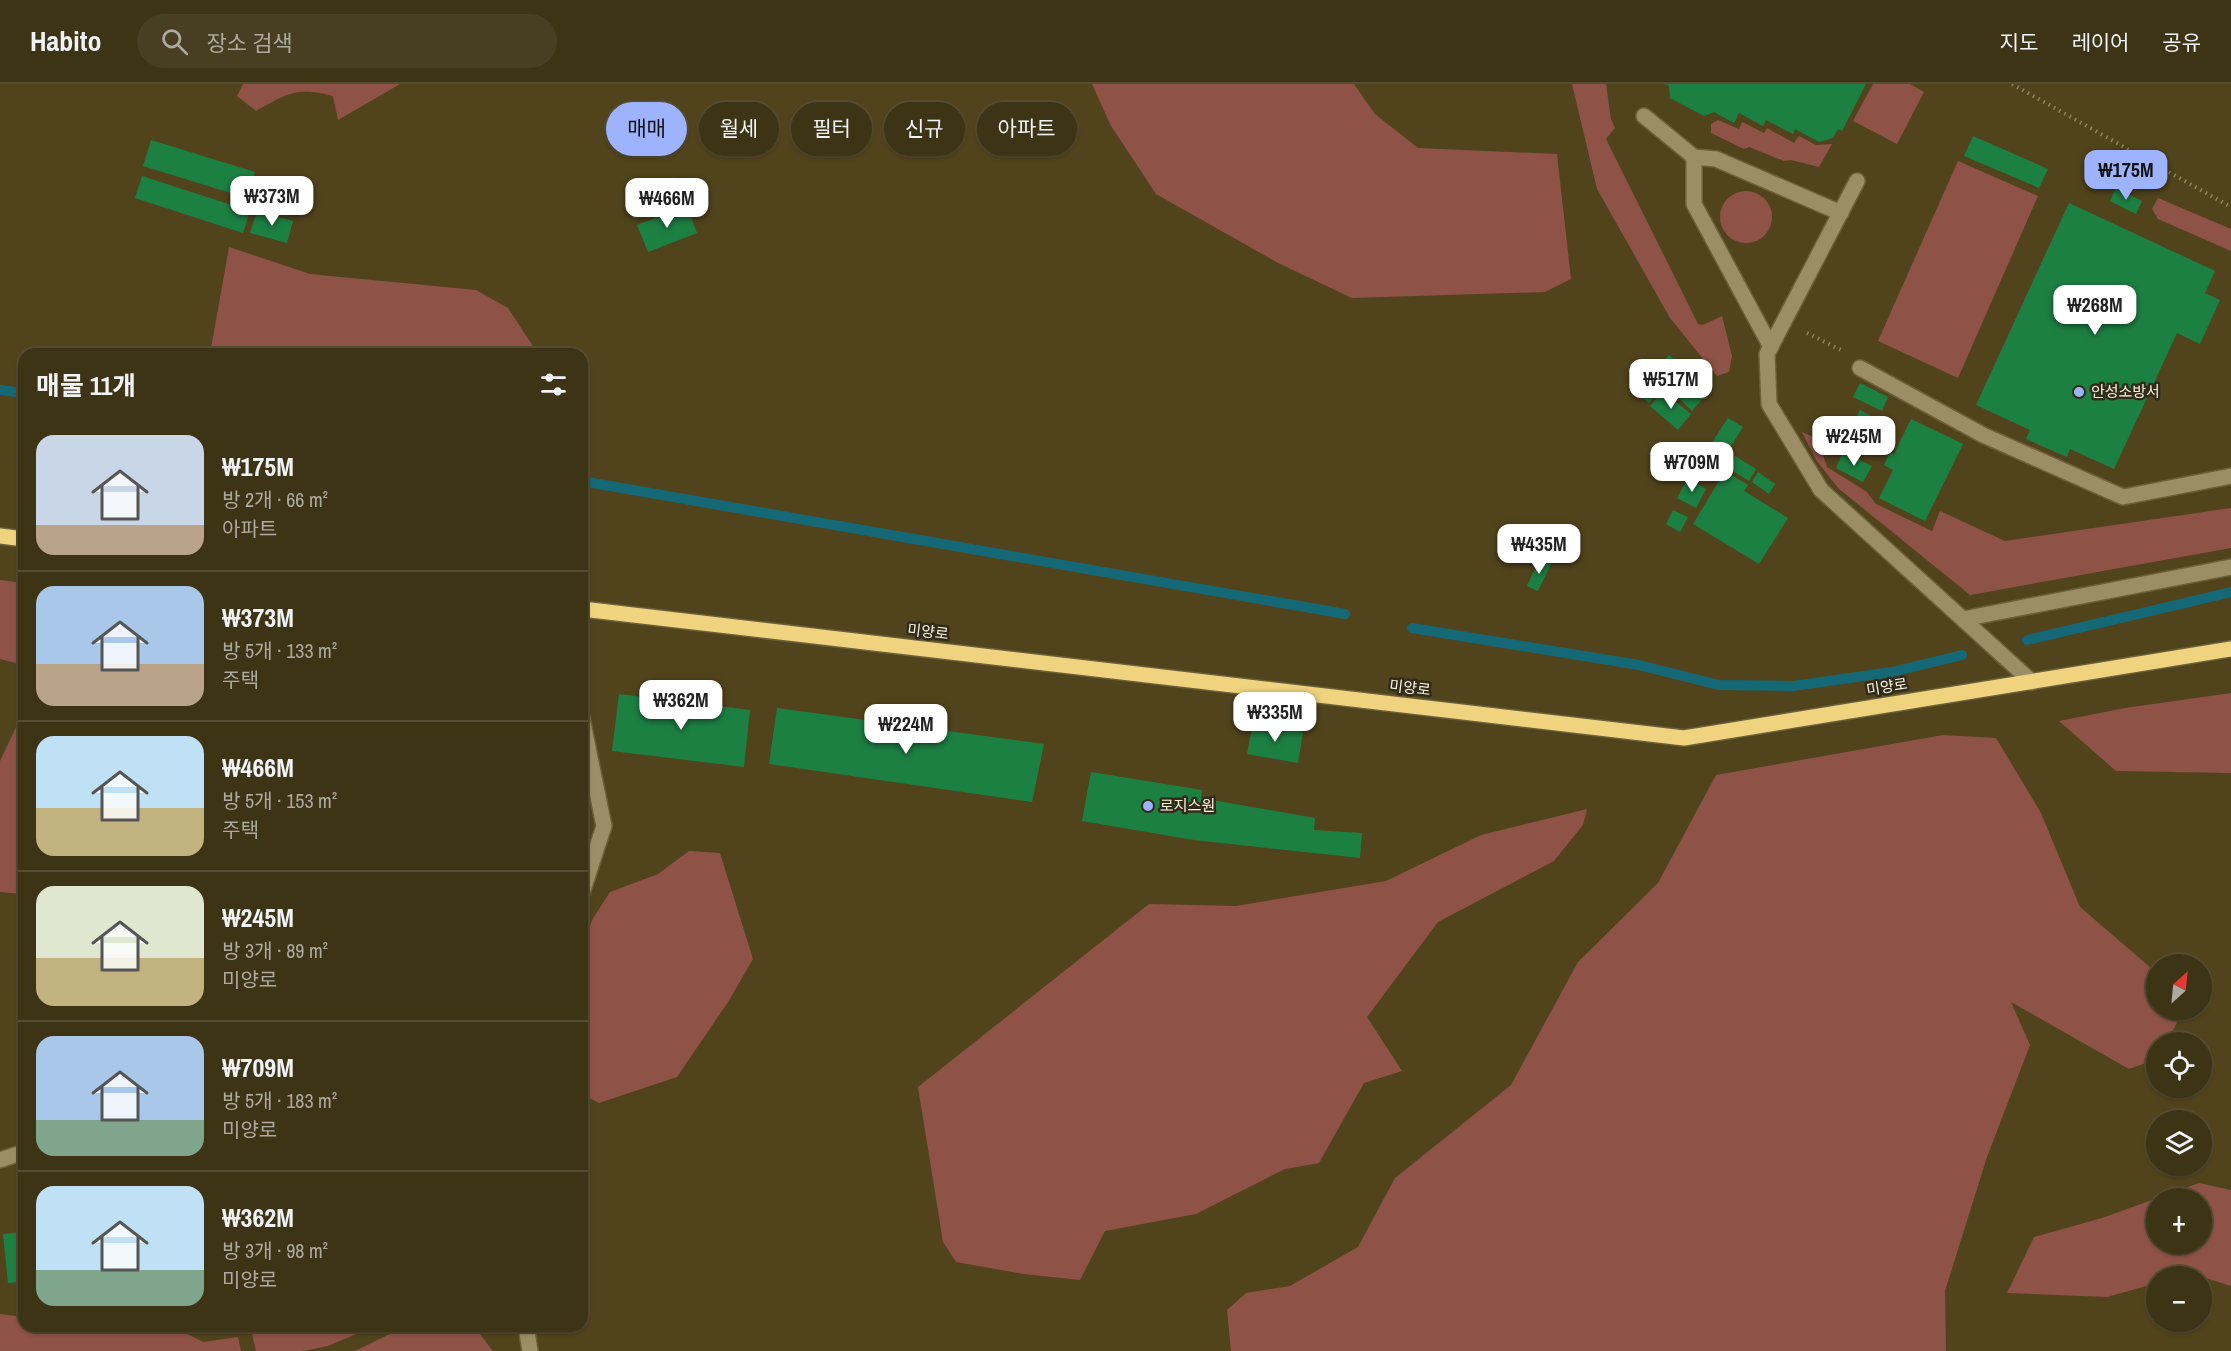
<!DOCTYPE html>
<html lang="ko">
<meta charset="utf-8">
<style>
body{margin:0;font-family:"Archivo Narrow","Noto Sans KR",sans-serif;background:#483f22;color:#f1f3f6;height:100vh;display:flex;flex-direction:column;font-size:22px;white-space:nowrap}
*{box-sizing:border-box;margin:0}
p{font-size:20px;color:#adaaa0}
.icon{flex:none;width:33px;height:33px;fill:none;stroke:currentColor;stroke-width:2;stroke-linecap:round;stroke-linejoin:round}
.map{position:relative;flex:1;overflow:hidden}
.sheet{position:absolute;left:18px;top:264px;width:570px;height:984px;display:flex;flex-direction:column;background:#3d3315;border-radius:18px;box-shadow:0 2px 4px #0004,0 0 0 2px #564e34}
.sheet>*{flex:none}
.guide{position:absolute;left:606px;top:18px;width:570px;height:54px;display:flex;gap:12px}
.needle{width:39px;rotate:27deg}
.buttons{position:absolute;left:2146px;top:870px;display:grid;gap:12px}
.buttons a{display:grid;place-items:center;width:66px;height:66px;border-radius:50%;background:#3d3315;box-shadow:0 2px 4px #0004,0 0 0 2px #564e34;font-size:30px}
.price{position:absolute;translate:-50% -51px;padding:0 14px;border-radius:12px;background:#fff;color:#222;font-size:20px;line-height:39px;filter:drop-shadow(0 2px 3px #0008)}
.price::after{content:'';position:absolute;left:50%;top:36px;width:18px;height:14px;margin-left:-9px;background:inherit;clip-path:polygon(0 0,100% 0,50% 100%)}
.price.current{background:#9eb3fd;color:#111}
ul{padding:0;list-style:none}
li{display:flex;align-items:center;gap:18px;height:150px;padding:0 18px}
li+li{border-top:2px solid #564e34}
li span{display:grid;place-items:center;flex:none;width:168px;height:120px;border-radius:18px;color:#555}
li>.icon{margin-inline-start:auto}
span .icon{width:72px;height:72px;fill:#fffc;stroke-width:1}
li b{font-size:26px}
h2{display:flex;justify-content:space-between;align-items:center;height:72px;padding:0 18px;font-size:26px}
.pill{padding:0 21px;border-radius:27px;background:#3d3315;box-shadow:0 2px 4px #0004,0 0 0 2px #564e34;font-size:21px;line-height:54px}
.pill.current{background:#9eb3fd;color:#111}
header{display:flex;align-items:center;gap:36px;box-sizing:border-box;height:84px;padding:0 30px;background:#3d3315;border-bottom:2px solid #564e34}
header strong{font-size:28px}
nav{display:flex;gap:33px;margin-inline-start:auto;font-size:21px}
.search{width:420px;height:54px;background:#483f22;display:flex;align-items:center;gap:15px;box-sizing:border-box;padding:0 21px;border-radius:33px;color:#adaaa0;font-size:22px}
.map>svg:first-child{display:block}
</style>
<header>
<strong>Habito</strong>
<div class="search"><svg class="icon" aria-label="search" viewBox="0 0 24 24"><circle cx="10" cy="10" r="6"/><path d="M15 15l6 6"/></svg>장소 검색</div>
<nav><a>지도</a><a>레이어</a><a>공유</a></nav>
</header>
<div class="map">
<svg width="2231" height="1267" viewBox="0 0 2231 1267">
<rect width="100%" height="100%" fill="#51441c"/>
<g fill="#8e5246" fill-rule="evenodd">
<path d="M243,0H400L338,36L333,12C295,3 289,9 256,27L237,12Z"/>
<polygon points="1092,0 1354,0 1375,30 1418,64 1557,70 1571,195 1545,208 1352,214 1278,179 1156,110 1111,42"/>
<polygon points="1572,0 1606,0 1611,35 1615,44 1606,55 1698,240 1703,241 1722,232 1732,272 1729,288 1717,292 1670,234 1597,105"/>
<polygon points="1873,0 1910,0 1924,8 1897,60 1853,37"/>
<polygon points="1718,36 1739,45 1742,38 1764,49 1767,44 1794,59 1799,52 1816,61 1832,60 1819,83 1791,76 1784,77 1749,63 1744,65 1711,49 1711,40"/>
<polygon points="1958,77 2038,112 1958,294 1878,257"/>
<circle cx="1746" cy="133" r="26"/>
<polygon points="2158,114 2231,145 2231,167 2158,135 2152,125"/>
<polygon points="229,163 310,190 476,206 508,224 538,270 210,270"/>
<polygon points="1802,348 1818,355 1827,383 1867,408 1876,420 1932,447 1940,427 2005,457 2231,424 2231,464 1970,511 1838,404 1816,376"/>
<polygon points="0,496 24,499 24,581 0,575"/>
<polygon points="2231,609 2231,689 2116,687 2059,637 2125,624"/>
<polygon points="19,637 24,637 24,810 0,808 0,677"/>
<polygon points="1943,651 1996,654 2041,729 2080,823 2151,884 2157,895 2157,926 2173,926 2178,936 2168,958 2157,958 2157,975 2129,985 2011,918 2030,961 1987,1073 1945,1207 1946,1267 1231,1267 1227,1226 1246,1209 1290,1202 1358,1163 1395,1094 1511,1001 1578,878 1658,799 1716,691"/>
<polygon points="1587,725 1583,741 1554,777 1438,838 1367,933 1402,987 1364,999 1319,1079 1285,1085 1196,1130 1105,1147 1080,1196 1024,1190 956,1178 943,1158 918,1003 1149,820 1236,822 1386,797 1481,751"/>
<polygon points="689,767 720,769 753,875 728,918 677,993 599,1019 582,1010 582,870 592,836 610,808 658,790"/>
<path d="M2199,1099L2231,1106V1202L2193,1190L2183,1192H2157V1199L2107,1213L2007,1209L2034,1153L2102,1134ZM2157,1114H2202V1160H2157Z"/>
<polygon points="0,1230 24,1233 24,1242 172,1242 203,1258 238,1253 241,1267 0,1267"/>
<polygon points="250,1242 375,1242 328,1262 303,1267 256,1267"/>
<polygon points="394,1248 478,1248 493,1267 355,1267"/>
</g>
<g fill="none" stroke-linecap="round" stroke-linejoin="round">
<g stroke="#156977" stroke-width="10">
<polyline points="0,306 24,309"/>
<polyline points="587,398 1345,530"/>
<polyline points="1412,544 1639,581 1719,601 1793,602 1892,588 1962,571"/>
<polyline points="2027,556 2231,508"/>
</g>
</g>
<g fill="#1d8043">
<polygon points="1665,0 1866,0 1842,47 1838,45 1833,54 1819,58 1795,45 1793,50 1766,36 1763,42 1739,29 1734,39 1714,28 1704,32 1670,14 1669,2"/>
<polygon points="1973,52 2048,85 2039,104 1964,72"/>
<polygon points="151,56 255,88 247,114 143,82"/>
<polygon points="142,92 250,127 243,149 135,114"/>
<polygon points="674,93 683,115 634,135 626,112"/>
<polygon points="2116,104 2142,117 2136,130 2110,117"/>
<polygon points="2069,119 2215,187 2205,209 2220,216 2200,260 2177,249 2114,385 2070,365 2067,373 2026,355 2030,346 1976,321"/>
<polygon points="687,122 697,149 648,168 637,141"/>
<polygon points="257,127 293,137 287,159 250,149"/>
<polygon points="1669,271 1681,281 1649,319 1638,310"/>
<polygon points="1681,289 1705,312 1692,327 1668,304"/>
<polygon points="1860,299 1888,313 1882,327 1853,313"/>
<polygon points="1663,307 1691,330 1678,346 1650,322"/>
<polygon points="1860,326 1879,336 1862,368 1844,359"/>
<polygon points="1728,334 1743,343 1720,379 1705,369"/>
<polygon points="1911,335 1963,360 1925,437 1879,414 1893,386 1884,381 1890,368 1894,370"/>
<polygon points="1843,368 1872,382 1863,398 1836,384"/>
<polygon points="1735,372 1756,385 1749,397 1728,384"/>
<polygon points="1725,387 1748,401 1744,407 1788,434 1759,480 1693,440"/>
<polygon points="1758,388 1775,400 1769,410 1752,398"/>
<polygon points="1688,394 1706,405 1696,424 1677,414"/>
<polygon points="1673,426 1688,433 1680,448 1666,440"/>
<polygon points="1539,475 1551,480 1538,507 1527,502"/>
<polygon points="619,610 750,626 744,683 612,667"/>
<polygon points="777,624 1044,660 1032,718 769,680"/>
<polygon points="1253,639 1303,648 1298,679 1247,670"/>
<polygon points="1091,688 1202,706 1201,714 1315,734 1314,746 1362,749 1360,774 1194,756 1082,737"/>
<polygon points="24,1148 24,1198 8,1199 3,1150"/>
</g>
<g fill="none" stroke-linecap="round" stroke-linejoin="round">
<g stroke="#6c603b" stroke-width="18">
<g id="minor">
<polyline points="1644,32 1694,73 1716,75 1841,129"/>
<polyline points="1694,73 1694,120 1771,263"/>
<polyline points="1857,97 1767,270 1769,320 1821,406 2032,598"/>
<polyline points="1860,284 1983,351 2123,413 2231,392"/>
<polyline points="1963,535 2231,483"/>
<polyline points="582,634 604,742 582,809"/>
<polyline points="0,1076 24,1068"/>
<polyline points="526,1242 530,1267"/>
</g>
</g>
<g stroke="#6c603b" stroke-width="18">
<g id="major">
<polyline points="0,452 24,455"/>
<polyline points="582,525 1684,654 2231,565"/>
</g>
</g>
<g stroke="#8e8361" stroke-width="4" stroke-dasharray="1.5 4.5" stroke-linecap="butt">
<polyline points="2012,0 2231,123"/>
<polyline points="1807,249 1843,267"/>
</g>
<use href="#minor" stroke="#9b8d65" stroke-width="15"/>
<use href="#major" stroke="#f0d37e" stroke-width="15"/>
</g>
<g fill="#9eb3fd" stroke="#312b1a" stroke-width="2">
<circle cx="2079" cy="308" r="6"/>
<circle cx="1148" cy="722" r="6"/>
</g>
<g text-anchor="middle" stroke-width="5" stroke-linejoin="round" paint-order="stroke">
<g font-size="15" fill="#faf2dc" stroke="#312b1a" text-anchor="start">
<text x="2091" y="313">안성소방서</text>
<text x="1160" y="727">로지스원</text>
</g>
<g font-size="15" fill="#faf2dc" stroke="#312b1a">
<text transform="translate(928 548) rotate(7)" y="5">미양로</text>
<text transform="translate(1887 603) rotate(-9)" y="5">미양로</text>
<text transform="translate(1410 604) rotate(7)" y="5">미양로</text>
</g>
</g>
</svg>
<div class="buttons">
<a><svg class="needle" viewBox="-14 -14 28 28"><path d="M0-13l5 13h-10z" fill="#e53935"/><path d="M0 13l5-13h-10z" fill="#adaaa0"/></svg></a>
<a><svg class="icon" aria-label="locate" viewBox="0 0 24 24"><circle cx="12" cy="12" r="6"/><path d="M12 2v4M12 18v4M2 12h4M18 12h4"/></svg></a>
<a><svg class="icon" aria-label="layers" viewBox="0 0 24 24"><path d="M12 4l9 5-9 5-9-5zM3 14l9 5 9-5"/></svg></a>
<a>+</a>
<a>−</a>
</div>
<b class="price current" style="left:2126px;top:117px">₩175M</b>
<b class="price" style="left:272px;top:143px">₩373M</b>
<b class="price" style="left:667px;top:145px">₩466M</b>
<b class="price" style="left:2095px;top:252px">₩268M</b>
<b class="price" style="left:1671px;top:326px">₩517M</b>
<b class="price" style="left:1854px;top:383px">₩245M</b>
<b class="price" style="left:1692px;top:409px">₩709M</b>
<b class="price" style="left:1539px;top:491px">₩435M</b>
<b class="price" style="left:681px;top:647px">₩362M</b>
<b class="price" style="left:1275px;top:659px">₩335M</b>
<b class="price" style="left:906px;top:671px">₩224M</b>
<div class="guide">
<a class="pill current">매매</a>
<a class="pill">월세</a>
<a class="pill">필터</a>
<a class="pill">신규</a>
<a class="pill">아파트</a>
</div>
<section class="sheet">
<h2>매물 11개<svg class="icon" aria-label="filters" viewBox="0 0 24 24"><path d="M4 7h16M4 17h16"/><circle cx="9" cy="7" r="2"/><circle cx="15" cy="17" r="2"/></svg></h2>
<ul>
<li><span style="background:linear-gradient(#c9d6e8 75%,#b9a48a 0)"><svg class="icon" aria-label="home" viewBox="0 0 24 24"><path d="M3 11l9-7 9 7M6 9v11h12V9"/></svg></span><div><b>₩175M</b><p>방 2개 · 66 m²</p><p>아파트</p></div></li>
<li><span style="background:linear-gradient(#a9c7e8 65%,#b9a48a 0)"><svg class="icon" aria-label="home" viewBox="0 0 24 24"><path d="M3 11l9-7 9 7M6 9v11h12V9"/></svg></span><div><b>₩373M</b><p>방 5개 · 133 m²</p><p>주택</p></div></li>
<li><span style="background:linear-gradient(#bfe0f5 60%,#c2b280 0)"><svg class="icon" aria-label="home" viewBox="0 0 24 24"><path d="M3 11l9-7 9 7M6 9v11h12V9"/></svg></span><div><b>₩466M</b><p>방 5개 · 153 m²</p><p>주택</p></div></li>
<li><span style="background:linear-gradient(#dfe7d0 60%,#c2b280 0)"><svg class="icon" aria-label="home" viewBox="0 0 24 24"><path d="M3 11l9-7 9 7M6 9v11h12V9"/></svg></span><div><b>₩245M</b><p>방 3개 · 89 m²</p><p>미양로</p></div></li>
<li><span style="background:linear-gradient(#a9c7e8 70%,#7fa58c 0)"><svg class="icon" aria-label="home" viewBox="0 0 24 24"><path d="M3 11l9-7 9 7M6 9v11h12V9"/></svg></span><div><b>₩709M</b><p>방 5개 · 183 m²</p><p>미양로</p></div></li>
<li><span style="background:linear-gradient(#bfe0f5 70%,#7fa58c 0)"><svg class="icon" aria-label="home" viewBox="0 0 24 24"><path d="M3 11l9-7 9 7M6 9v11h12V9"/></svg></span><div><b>₩362M</b><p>방 3개 · 98 m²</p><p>미양로</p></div></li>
</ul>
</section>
</div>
